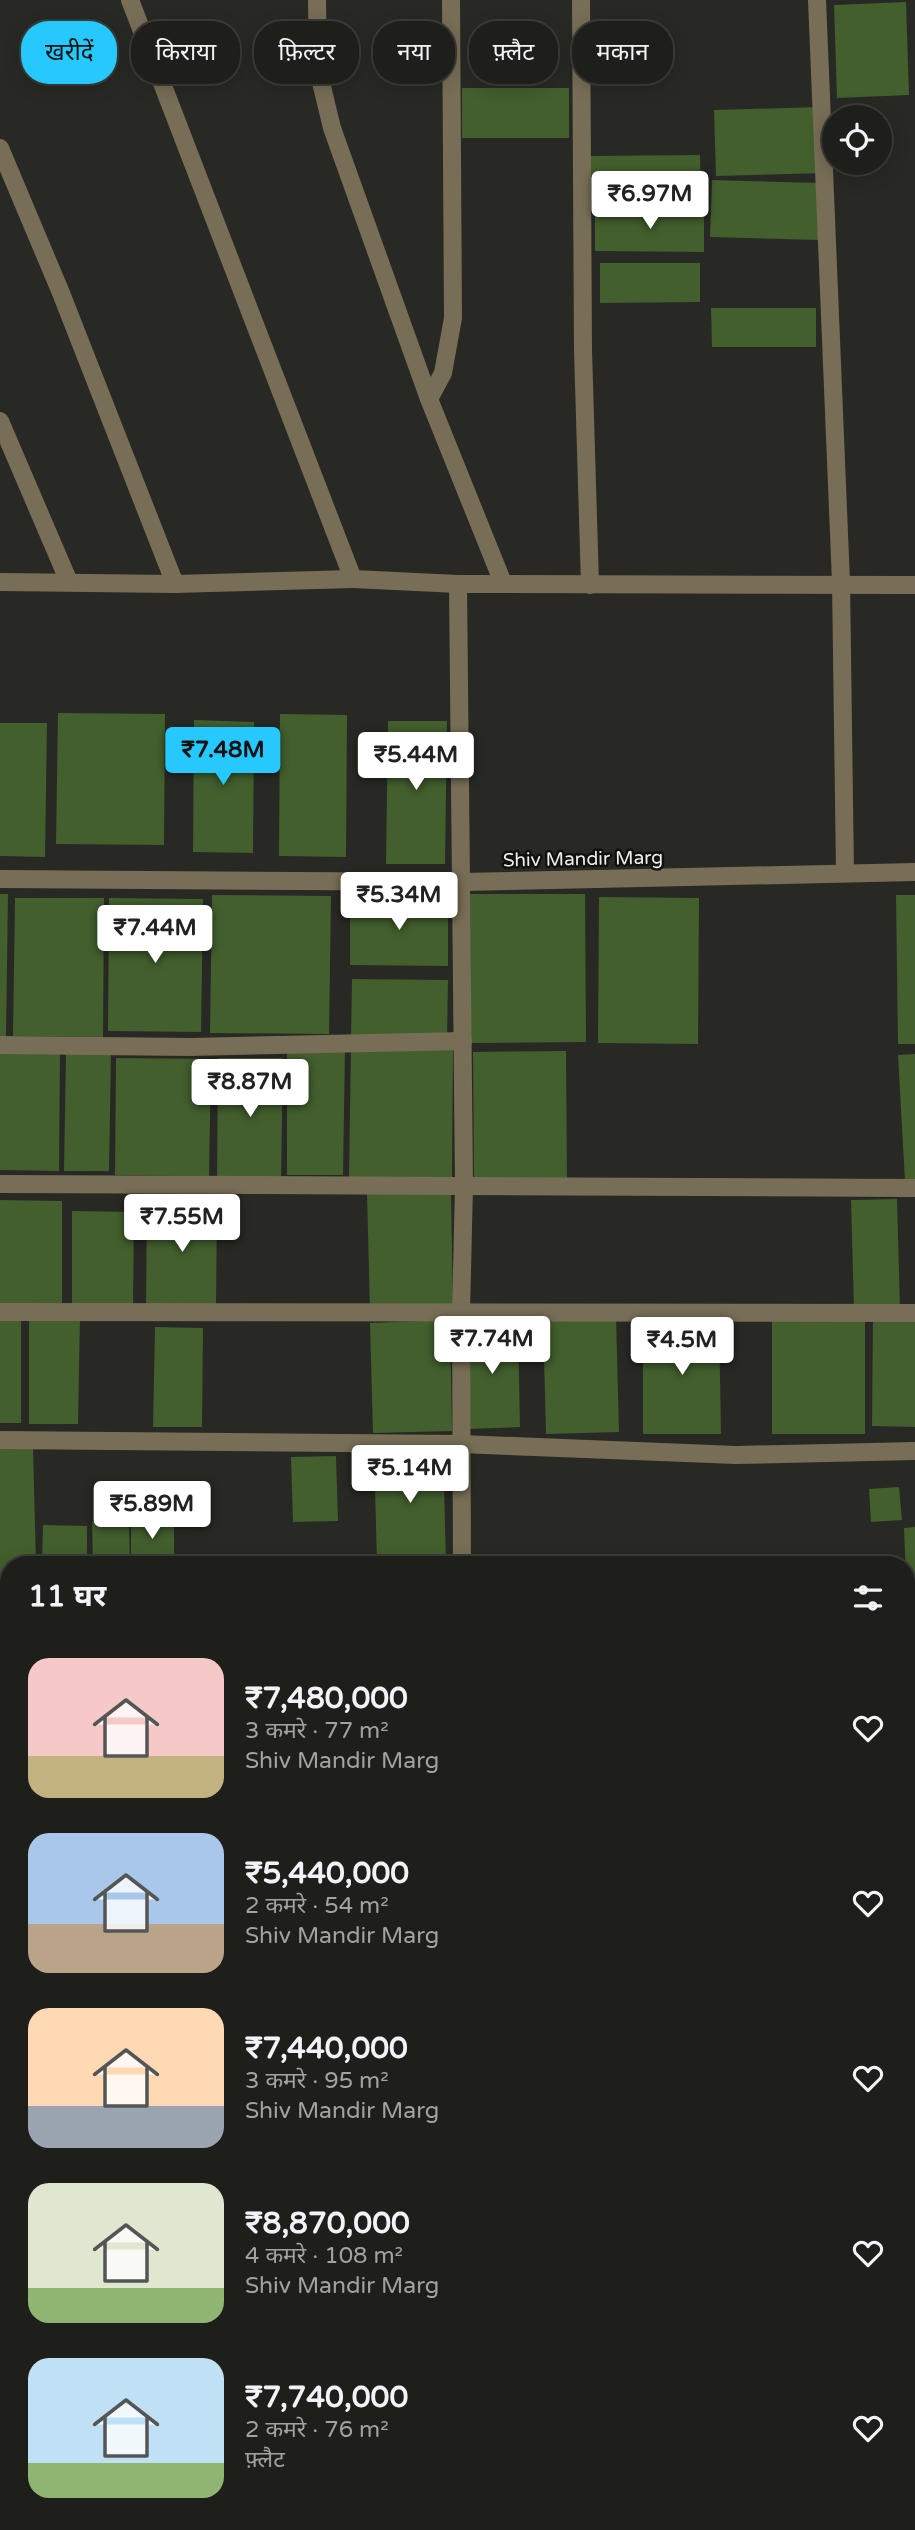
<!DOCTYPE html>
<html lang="hi">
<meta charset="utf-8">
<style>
body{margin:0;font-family:"Varela Round","Noto Sans Devanagari",sans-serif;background:#262724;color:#f1f3f6;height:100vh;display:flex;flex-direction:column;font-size:26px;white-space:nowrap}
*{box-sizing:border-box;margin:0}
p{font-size:23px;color:#a1a2a3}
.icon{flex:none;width:38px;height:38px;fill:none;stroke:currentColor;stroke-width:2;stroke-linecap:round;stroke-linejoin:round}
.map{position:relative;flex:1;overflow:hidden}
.side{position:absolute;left:0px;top:1556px;width:915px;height:975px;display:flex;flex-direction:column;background:#1e1e1b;border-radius:28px 28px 0 0;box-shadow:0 4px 18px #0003,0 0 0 2px #3c3c3a}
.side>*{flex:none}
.banner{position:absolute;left:21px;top:21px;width:873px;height:63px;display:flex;gap:14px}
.fabs{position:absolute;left:822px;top:105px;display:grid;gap:14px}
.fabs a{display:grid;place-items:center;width:70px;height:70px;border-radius:50%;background:#1e1e1b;box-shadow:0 4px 18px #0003,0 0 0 2px #3c3c3a;font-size:35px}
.price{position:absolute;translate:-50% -60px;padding:0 16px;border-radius:7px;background:#fff;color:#222;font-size:23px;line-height:46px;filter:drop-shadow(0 2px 4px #0008)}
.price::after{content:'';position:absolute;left:50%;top:42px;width:21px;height:16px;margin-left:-10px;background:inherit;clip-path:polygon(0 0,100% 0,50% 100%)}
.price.current{background:#25c9fe;color:#111}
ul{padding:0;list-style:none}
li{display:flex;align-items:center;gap:21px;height:175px;padding:0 28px}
li span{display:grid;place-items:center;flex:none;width:196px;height:140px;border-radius:21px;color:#555}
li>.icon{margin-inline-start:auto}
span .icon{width:84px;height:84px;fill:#fffc;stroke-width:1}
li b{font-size:30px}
h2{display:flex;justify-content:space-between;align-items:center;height:84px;padding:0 28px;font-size:30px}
.tag{padding:0 24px;border-radius:28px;background:#1e1e1b;box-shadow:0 4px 18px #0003,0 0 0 2px #3c3c3a;font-size:24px;line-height:63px}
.tag.current{background:#25c9fe;color:#111}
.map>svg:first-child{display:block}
</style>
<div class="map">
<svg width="915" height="2530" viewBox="0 0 915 2530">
<rect width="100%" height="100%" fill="#282824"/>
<g fill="#425f2d">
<polygon points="906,2 909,95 837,98 834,5"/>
<rect x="462" y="88" width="107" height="50"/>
<polygon points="820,107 822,173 716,176 714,110"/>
<polygon points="700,155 701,199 590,200 590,156"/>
<polygon points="712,180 821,183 819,240 710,237"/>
<polygon points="595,209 704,210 704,252 595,251"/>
<polygon points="600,263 700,263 700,302 600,303"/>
<polygon points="711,308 816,308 816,347 712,347"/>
<polygon points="58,713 165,714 164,845 56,844"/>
<polygon points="280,714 347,715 346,857 279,856"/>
<polygon points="194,720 254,722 253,853 193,852"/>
<polygon points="388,721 447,721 445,864 386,864"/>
<polygon points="0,723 47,723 45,857 0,856"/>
<polygon points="0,894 8,894 6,1037 0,1037"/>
<polygon points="470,894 585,894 586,1042 471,1043"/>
<polygon points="212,895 331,896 329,1034 210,1033"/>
<polygon points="896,895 915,895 915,1044 898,1044"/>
<polygon points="350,897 448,898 448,966 350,965"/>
<polygon points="599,897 699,898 698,1044 598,1043"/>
<polygon points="15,898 104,898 103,1037 13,1036"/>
<polygon points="109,898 203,899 201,1032 108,1031"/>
<polygon points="352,979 448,980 447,1039 351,1038"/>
<polygon points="351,1045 453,1046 452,1178 349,1177"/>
<polygon points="0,1048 60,1049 59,1171 0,1170"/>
<polygon points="287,1050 345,1050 343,1175 287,1175"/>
<polygon points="566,1051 567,1181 474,1182 473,1052"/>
<polygon points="66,1053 111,1053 109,1171 64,1171"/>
<polygon points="915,1054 915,1180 905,1181 898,1055"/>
<polygon points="116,1058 211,1059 209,1176 115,1175"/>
<polygon points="218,1058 283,1058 281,1181 217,1180"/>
<polygon points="451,1192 453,1308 370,1310 367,1194"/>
<polygon points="897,1199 900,1309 854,1310 851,1200"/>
<polygon points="0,1200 62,1201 62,1303 0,1303"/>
<polygon points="147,1200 217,1201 216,1308 146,1307"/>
<polygon points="72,1211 134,1212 133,1305 72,1304"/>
<polygon points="873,1314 915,1314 915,1427 872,1426"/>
<polygon points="29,1317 80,1317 78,1424 29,1424"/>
<polygon points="616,1317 619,1432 546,1434 543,1319"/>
<rect x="0" y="1318" width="21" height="105"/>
<rect x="772" y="1319" width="93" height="115"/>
<polygon points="450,1320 452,1431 373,1433 370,1323"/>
<polygon points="719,1320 721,1434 643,1434 643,1321"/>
<polygon points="518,1324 520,1427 467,1429 465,1325"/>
<polygon points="155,1327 203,1328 202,1427 153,1427"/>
<polygon points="443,1446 446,1564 377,1564 374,1448"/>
<polygon points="33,1447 36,1564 9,1564 9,1573 0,1574 0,1448"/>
<polygon points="336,1456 338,1521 293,1522 291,1457"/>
<polygon points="899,1487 902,1520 871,1522 869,1489"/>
<polygon points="131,1517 174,1518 174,1564 131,1564"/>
<polygon points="92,1521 129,1521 130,1564 93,1564"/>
<polygon points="43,1525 87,1526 87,1564 42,1564"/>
<polygon points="915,1527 915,1580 906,1580 904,1528"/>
<rect x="0" y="1592" width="9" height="80"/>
<rect x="0" y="1720" width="9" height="32"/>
<rect x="0" y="1786" width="9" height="68"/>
<rect x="0" y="1963" width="9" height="88"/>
<polygon points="906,1977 915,1977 915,2077 906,2076"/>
<rect x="0" y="2086" width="9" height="96"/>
<rect x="0" y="2226" width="9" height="53"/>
<rect x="0" y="2396" width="9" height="44"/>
<polygon points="0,2449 9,2449 9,2481 0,2482"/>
<polygon points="0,2491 9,2491 9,2522 46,2522 46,2530 0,2530"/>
<rect x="87" y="2522" width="115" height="8"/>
<rect x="227" y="2522" width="54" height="8"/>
<polygon points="283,2522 342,2522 342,2530 282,2530"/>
<rect x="398" y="2522" width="56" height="8"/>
</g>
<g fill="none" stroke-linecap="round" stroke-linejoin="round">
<g stroke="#786e56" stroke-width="18">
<polyline points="130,0 353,579 458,584 915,585"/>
<polyline points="317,0 318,70 332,128 429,399 503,583"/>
<polyline points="581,0 583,350 590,585"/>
<polyline points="817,0 841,582 845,873"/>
<polyline points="0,148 61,293 175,584"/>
<polyline points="429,399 443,373 453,318 451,0"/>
<polyline points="0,421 69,582"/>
<polyline points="0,582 175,584 353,579"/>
<polyline points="458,584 464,1185 461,1314 462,1564"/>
<polyline points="0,879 462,882 915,872"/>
<polyline points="0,1045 191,1047 463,1041"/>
<polyline points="0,1184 915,1188"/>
<polyline points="0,1312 915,1313"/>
<polyline points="0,1440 461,1444 736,1455 915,1451"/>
<polyline points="906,1585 915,1585"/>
<polyline points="0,1586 9,1586"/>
<polyline points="906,1695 915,1696"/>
<polyline points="0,2072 9,2073"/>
<polyline points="906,2098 915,2099"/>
<polyline points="212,2530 212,2522"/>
<polyline points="466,2530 466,2522"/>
</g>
</g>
<g text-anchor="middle" stroke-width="5" stroke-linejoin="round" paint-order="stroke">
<g font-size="19" fill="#eeeeec" stroke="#10100f">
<text transform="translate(583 858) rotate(-1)" y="7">Shiv Mandir Marg</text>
</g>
</g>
</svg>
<div class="fabs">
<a><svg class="icon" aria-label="locate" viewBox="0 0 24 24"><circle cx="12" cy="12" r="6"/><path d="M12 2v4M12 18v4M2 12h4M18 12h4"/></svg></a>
</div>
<b class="price" style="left:650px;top:231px">₹6.97M</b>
<b class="price current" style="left:223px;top:787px">₹7.48M</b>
<b class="price" style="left:416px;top:792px">₹5.44M</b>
<b class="price" style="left:399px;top:932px">₹5.34M</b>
<b class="price" style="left:155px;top:965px">₹7.44M</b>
<b class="price" style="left:250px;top:1119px">₹8.87M</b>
<b class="price" style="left:182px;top:1254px">₹7.55M</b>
<b class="price" style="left:492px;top:1376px">₹7.74M</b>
<b class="price" style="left:682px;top:1377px">₹4.5M</b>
<b class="price" style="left:410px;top:1505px">₹5.14M</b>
<b class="price" style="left:152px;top:1541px">₹5.89M</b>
<div class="banner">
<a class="tag current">खरीदें</a>
<a class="tag">किराया</a>
<a class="tag">फ़िल्टर</a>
<a class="tag">नया</a>
<a class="tag">फ़्लैट</a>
<a class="tag">मकान</a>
</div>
<section class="side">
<h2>11 घर<svg class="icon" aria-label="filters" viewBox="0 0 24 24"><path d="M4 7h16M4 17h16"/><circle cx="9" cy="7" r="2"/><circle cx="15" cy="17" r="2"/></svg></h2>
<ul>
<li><span style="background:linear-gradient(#f6c9c9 70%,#c2b280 0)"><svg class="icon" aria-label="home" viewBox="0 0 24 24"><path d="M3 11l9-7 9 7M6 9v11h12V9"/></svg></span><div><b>₹7,480,000</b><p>3 कमरे · 77 m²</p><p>Shiv Mandir Marg</p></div><svg class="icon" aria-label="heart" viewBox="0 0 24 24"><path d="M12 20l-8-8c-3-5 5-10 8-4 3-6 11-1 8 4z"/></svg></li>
<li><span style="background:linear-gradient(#a9c7e8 65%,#b9a48a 0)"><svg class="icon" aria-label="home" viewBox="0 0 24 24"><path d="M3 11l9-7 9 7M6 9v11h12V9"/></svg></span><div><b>₹5,440,000</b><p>2 कमरे · 54 m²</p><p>Shiv Mandir Marg</p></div><svg class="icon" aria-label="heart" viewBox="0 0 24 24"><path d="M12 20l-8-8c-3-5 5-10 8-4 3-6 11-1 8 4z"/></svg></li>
<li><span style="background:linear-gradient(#ffd9b3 70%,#9aa5b1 0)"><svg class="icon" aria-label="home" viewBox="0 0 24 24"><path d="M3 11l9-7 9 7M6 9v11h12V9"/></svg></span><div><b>₹7,440,000</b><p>3 कमरे · 95 m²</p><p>Shiv Mandir Marg</p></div><svg class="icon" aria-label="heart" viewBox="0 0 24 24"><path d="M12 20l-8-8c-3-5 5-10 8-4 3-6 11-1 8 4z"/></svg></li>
<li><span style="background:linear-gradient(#dfe7d0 75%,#8fb573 0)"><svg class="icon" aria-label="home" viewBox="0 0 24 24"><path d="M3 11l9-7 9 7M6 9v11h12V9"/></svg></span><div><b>₹8,870,000</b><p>4 कमरे · 108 m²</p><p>Shiv Mandir Marg</p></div><svg class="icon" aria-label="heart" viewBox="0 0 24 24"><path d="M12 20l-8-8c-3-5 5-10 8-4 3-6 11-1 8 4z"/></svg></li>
<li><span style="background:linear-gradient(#bfe0f5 75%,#8fb573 0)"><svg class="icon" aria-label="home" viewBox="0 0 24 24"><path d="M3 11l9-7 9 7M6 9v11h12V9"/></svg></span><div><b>₹7,740,000</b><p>2 कमरे · 76 m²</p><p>फ़्लैट</p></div><svg class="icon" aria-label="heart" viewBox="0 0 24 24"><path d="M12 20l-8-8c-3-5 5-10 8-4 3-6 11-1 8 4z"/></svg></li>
</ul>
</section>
</div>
